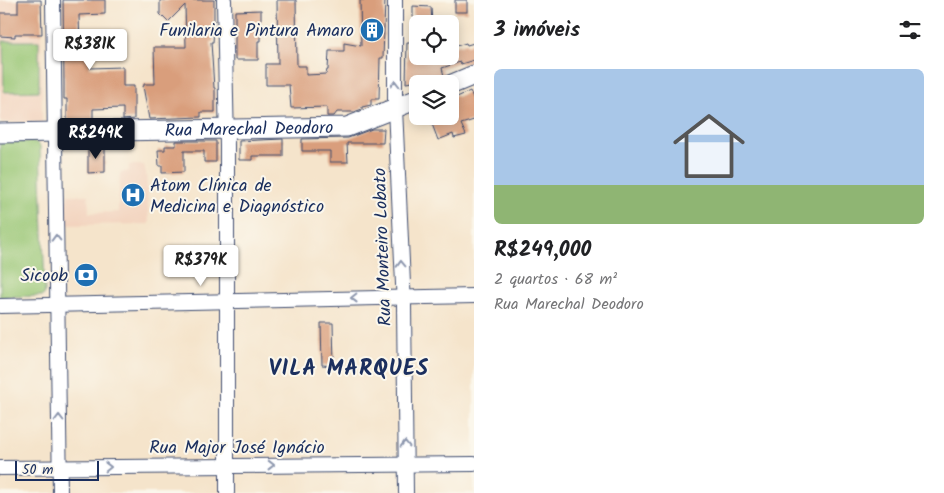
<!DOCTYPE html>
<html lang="pt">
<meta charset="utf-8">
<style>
body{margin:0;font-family:Kalam,sans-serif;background:#f6f6f6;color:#202124;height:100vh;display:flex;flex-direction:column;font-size:19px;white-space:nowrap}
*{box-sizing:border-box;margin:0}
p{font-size:16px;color:#757577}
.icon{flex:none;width:28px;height:28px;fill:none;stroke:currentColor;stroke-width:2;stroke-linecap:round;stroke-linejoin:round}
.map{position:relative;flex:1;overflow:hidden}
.details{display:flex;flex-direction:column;background:#fff;width:470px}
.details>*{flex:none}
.fabs{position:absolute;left:409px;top:15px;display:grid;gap:10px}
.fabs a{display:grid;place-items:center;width:50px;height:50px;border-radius:8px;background:#fff;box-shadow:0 2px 12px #0003;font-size:25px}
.scale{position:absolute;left:15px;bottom:12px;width:84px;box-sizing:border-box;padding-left:5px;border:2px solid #1b2f5e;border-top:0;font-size:14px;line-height:18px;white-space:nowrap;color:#1b2f5e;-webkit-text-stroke:4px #fbf7ec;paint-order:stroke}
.price{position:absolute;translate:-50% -42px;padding:0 11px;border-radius:5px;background:#fff;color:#222;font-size:16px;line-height:32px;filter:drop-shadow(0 1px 2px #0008)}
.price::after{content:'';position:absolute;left:50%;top:30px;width:15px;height:11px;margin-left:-8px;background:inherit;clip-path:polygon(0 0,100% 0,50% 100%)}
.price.on{background:#111827;color:#fff}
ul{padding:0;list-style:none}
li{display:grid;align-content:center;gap:10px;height:265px;padding:0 20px}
li span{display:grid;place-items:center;height:155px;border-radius:8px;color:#555}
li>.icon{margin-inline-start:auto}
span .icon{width:90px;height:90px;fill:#fffc;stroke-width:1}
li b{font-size:21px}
h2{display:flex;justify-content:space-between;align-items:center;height:60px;padding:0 20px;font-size:21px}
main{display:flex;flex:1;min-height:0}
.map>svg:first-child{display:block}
</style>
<main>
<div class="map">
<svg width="474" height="493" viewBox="0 0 474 493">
<rect width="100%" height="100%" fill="#fbf7ec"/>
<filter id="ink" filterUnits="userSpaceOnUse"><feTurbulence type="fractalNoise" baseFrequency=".02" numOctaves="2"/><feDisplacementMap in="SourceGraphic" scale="10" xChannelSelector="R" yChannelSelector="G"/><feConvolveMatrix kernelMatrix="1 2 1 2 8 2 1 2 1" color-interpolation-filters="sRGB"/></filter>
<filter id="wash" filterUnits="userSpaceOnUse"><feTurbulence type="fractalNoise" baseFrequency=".0096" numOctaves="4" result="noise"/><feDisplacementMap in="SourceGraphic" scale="20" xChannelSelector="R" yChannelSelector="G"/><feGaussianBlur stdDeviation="1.12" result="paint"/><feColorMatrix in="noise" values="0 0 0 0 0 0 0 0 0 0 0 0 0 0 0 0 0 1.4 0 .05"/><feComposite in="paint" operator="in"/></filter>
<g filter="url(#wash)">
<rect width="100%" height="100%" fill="#f5e4cb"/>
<g fill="#f3d4bf">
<polygon points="0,0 41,0 42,122 0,122"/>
<polygon points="129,165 144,165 146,173 149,224 62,225 61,201 67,200 67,195 88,195 89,213 118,212 120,173 129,171"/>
</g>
<g fill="#99c675" stroke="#5a7a6a">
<polygon points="3,41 39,41 39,91 4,92"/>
<polygon points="0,141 36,142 40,146 45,290 44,295 42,296 0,297"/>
</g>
<g id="blocks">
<g fill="#d99e7c">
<polygon points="18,0 41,0 42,34 15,34 15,37 0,36 0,13 18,13"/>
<polygon points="63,0 105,0 105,14 79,15 80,49 90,49 90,68 123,67 123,86 134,86 134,119 123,120 123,108 93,109 93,120 67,121 67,99 64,99 64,84"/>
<polygon points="160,0 214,0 214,29 213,42 211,42 214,88 215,88 215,112 201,112 201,117 149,119 143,86 144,86 144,84 155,84 154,47 186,47 185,5 168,22 160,14"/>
<polygon points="277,0 296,0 297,66 306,66 306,75 326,74 327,70 328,70 329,51 344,51 344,43 361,46 360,0 385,0 383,58 380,58 379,99 371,99 371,105 362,107 362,109 354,112 337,112 334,116 327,116 327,107 291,108 289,85 266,85 266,64 278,64"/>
<rect x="455" y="0" width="12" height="12"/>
<polygon points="413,6 431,7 432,24 413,24"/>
<polygon points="261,10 261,41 258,41 258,60 235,60 235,11"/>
<polygon points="407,43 418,43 418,61 430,56 450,56 450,48 466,43 467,45 474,43 474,60 461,64 460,62 442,68 444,76 440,82 434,84 427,84 426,80 406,83"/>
<polygon points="470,91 474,100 474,120 461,124 466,135 454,138 453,134 438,140 429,116 450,116 450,96 456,95 457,97"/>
<polygon points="372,129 384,129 383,143 347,143 348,162 330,162 330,151 302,151 302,139 348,138"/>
<polygon points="283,139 283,156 252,156 252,160 239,160 239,141"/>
<polygon points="176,141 216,141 216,162 204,162 204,151 184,151 184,172 162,173 162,166 159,166 158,150 165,150 165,146 176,146"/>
<polygon points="88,147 105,147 105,172 88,173"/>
<polygon points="321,323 333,323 334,366 322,365"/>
</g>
</g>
</g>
<g filter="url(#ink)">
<use href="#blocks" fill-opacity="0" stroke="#3c4a6e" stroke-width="1"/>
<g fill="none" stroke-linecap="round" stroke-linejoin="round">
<g stroke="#3c4a6e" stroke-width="16">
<g id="minor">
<polyline points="53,0 60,493"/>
<polyline points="224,0 227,146 227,493"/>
<polyline points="395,0 395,108 404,306 406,493"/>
<polyline points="0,306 474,296"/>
<polyline points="0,468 474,464"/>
</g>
</g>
<g stroke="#3c4a6e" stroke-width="21">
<g id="secondary">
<polyline points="450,85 474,75"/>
<path id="s1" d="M0,133L347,127L418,99"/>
</g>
</g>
<use href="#minor" stroke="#fff" stroke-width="14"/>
<use href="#secondary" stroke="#fff" stroke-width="19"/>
</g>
<defs><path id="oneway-chevron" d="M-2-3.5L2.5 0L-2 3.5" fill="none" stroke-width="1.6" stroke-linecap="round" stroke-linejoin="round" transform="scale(1.25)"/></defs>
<g stroke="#8d97ae">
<use href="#oneway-chevron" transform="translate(395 84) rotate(-90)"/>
<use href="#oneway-chevron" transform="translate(56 238) rotate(-91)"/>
<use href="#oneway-chevron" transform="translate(401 264) rotate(-92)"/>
<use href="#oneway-chevron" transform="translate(354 298) rotate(179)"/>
<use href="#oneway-chevron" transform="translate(59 418) rotate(-90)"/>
<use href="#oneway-chevron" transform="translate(405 444) rotate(-91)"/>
<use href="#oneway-chevron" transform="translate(271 465)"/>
<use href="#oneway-chevron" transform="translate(108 467) rotate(-1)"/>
</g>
</g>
<defs>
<g id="building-disc" transform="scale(1.25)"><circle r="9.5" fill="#1f6fb2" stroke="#fbf7ec"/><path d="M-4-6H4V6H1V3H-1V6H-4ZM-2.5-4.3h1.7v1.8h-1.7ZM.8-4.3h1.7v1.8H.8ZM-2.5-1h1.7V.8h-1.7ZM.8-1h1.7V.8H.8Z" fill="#fff"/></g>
<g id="hospital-disc" transform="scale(1.25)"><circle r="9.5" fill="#1f6fb2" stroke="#fbf7ec"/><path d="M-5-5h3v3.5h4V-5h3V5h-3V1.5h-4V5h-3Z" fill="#fff"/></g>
<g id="bank-disc" transform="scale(1.25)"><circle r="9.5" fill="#1f6fb2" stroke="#fbf7ec"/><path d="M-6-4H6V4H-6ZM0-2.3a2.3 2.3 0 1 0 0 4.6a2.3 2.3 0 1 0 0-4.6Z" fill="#fff"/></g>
</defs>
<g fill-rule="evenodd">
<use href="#building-disc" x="372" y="30"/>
<use href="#hospital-disc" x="133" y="195"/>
<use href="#bank-disc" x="86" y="275"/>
</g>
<g text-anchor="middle" stroke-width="4" stroke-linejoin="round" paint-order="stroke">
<g font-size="18" fill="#1b2f5e" stroke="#fbf7ec" text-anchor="end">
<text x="354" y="36">Funilaria e Pintura Amaro</text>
<text x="150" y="191" text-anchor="start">Atom Clínica de<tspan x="150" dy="21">Medicina e Diagnóstico</tspan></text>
<text x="68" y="281">Sicoob</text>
</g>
<g font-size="18" fill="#1b2f5e" stroke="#fbf7ec">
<text dy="6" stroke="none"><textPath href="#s1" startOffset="249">Rua Marechal Deodoro</textPath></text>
<text transform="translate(382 247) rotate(-92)" y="6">Rua Monteiro Lobato</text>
<text x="237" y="453">Rua Major José Ignácio</text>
</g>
<g font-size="22" font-weight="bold" letter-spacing="1" fill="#1b2f5e" stroke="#fbf7ec">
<text x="349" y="375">VILA MARQUES</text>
</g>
</g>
</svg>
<div class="fabs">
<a><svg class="icon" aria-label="locate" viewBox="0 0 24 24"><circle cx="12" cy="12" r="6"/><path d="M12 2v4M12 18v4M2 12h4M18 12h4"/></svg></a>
<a><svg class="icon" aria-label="layers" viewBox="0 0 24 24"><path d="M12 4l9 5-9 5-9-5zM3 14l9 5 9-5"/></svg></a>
</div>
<div class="scale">50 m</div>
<b class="price" style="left:90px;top:71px">R$381K</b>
<b class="price on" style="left:96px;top:160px">R$249K</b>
<b class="price" style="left:201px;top:287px">R$379K</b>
</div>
<section class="details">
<h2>3 imóveis<svg class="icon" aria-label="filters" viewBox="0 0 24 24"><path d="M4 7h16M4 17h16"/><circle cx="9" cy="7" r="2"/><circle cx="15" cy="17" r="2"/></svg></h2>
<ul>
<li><span style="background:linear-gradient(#a9c7e8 75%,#8fb573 0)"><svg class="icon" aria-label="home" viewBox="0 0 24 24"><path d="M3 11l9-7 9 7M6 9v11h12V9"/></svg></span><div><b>R$249,000</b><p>2 quartos · 68 m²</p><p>Rua Marechal Deodoro</p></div></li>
</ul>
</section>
</main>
